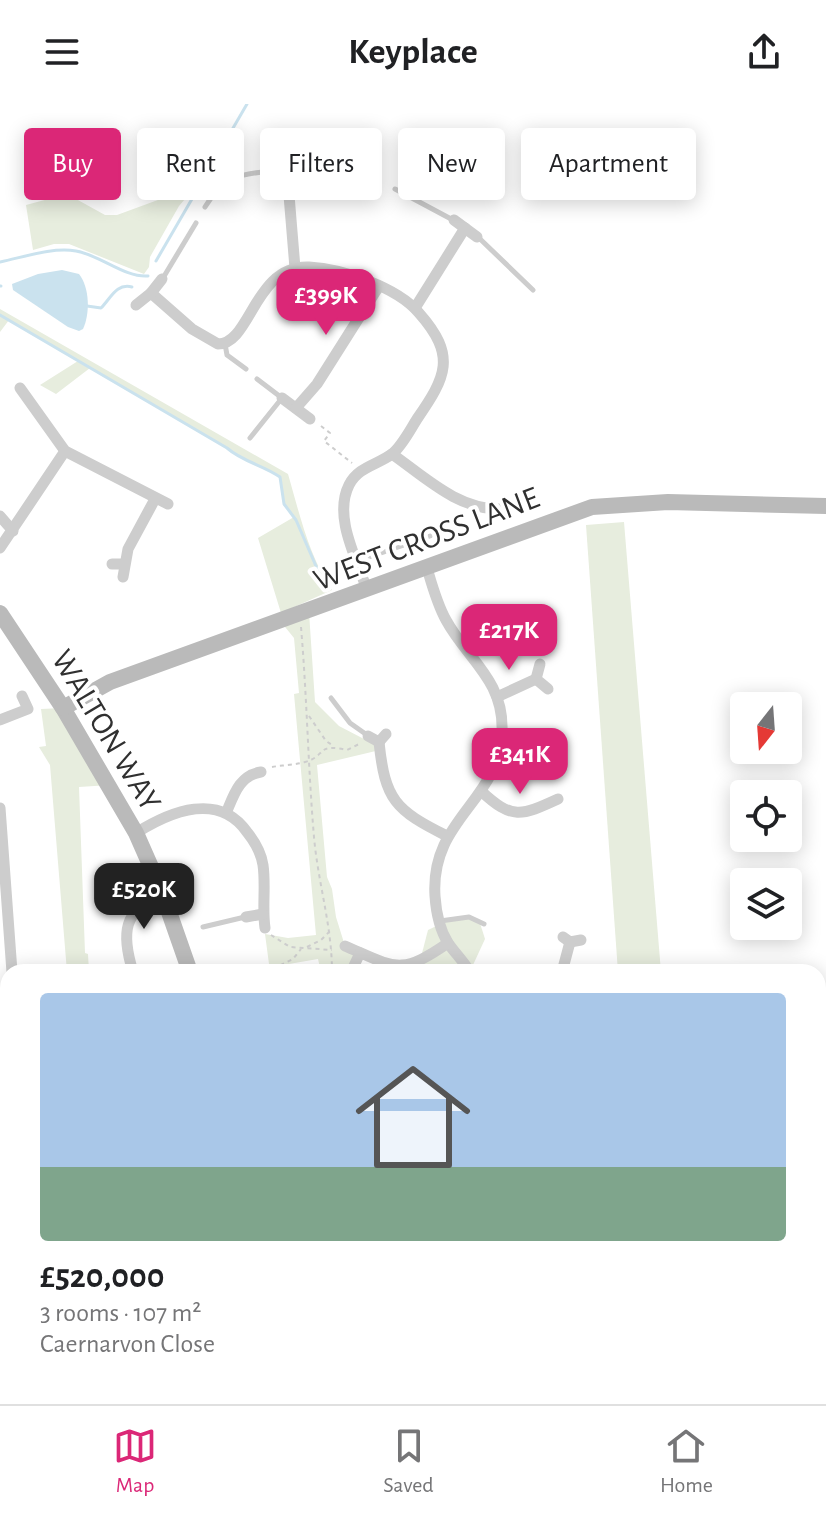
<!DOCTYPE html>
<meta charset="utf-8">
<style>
body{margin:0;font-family:"Alegreya Sans",sans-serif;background:#f6f6f6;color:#202124;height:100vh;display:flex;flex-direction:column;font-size:30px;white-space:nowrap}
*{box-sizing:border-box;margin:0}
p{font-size:26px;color:#757577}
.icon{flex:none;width:44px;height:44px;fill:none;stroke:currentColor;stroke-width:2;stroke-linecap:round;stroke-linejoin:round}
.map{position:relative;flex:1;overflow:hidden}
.panel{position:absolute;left:0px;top:860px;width:826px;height:440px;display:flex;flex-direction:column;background:#fff;border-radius:24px 24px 0 0;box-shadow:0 4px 20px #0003}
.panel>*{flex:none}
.hud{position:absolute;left:24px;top:24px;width:778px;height:72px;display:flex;gap:16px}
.needle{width:52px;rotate:197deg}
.tools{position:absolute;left:730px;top:588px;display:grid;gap:16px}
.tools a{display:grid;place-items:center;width:72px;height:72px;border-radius:8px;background:#fff;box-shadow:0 4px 20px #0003;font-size:40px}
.price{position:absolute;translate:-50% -68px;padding:0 18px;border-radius:16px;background:#db2777;color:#fff;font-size:26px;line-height:52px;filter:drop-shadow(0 2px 4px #0008)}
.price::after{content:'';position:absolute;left:50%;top:48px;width:24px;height:18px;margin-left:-12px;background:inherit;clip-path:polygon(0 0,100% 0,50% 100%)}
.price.selected{background:#222;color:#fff}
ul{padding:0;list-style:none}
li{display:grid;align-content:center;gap:16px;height:424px;padding:0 40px}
li span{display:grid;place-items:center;height:248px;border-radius:8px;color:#555}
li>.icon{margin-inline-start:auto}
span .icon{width:144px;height:144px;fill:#fffc;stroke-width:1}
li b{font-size:34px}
.tag{padding:0 28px;border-radius:8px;background:#fff;box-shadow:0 4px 20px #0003;font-size:28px;line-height:72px}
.tag.selected{background:#db2777;color:#fff}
header{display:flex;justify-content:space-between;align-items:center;height:104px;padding:0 40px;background:#fff;font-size:36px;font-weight:700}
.tabs{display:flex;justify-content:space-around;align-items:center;height:112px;border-top:2px solid #e0e0e0;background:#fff;font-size:22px;color:#757577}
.tabs a{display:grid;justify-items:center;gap:4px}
.tabs .selected{color:#db2777}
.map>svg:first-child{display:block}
</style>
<header><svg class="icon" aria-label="menu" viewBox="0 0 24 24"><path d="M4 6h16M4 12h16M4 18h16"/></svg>Keyplace<svg class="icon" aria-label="share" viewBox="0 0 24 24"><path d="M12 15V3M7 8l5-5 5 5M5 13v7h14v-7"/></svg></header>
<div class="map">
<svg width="826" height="1300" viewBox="0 0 826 1300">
<rect width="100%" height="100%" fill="#fff"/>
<g fill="#e7edde">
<polygon points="196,82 179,102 150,153 149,163 144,170 69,140 54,140 33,146 26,101 67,90 105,111 117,111"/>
<path d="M0,205L288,370C299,408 309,453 332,486L281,509L258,434L294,413L284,400L280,373C262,360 244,358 227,344L90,264L56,290L40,281L78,257L9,216L0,228Z"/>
<polygon points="624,418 661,868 618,868 586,421"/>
<polygon points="309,508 315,598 339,622 364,635 368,632 380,646 317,661 327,773 332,785 336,813 345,842 360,849 352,868 321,868 318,855 283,861 266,868 223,868 269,860 265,830 288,834 316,831 294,590 299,589 294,534 281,518"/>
<polygon points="63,604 110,681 79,683 85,849 88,850 89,868 67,868 50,661 39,643 46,642 41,605"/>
<path d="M453,814L479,816L485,835L473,861L464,868C448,868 432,868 420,857L428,826Z"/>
<rect x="648" y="1292" width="69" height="8"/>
</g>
<path fill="#cae2ee" d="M62,166L79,170C90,184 90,210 83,225L79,227L68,223L13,186L12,180L38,170Z"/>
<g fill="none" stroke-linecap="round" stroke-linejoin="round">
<g stroke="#cae2ee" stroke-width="3">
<polyline points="156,157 247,0"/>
<path d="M0,158C24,153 52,143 76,147C100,151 125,174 148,172"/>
<polyline points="0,182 1,182"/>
<path d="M87,202L101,204C111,194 116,179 132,183"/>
<path d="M0,211L227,344C243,358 263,361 280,373L284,400L296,416L322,476"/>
</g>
<g stroke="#cdcdcd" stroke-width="2" stroke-dasharray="4 4" stroke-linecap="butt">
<polyline points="321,322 330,329 324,337 352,359"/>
<path d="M301,523C307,593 308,663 314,733C318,779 332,822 332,868"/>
<polyline points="309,612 326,637 332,641"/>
<path d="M272,663C283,661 295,661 305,658C327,652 315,639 347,646L361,639"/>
<polyline points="271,831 290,843 332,846"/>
<polyline points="307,843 321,836 330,827"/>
<polyline points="266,868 293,855 301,845"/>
<polyline points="364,1300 364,1292"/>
</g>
<g stroke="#cdcdcd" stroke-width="5">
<polyline points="307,67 370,77"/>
<polyline points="395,85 453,116"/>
<path d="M205,103C223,73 238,70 272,67"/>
<polyline points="478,133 533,186"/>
<polyline points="163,174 196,119"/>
<polyline points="225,240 227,251 246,265"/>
<polyline points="250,334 282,294 257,275"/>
<polyline points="358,457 430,432"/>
<polyline points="331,594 350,619 367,631"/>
<polyline points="440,817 469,813 484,820"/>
<polyline points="203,823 245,813"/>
<polyline points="448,1292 449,1300"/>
</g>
<g stroke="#cdcdcd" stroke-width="11">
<polyline points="273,67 306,67"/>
<polyline points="287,67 295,164"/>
<polyline points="454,116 477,133"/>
<path d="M151,189L192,225L218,240C251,240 254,161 309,163C343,165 397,183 419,209C457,252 446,273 417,315C410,326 402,342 392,350C377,361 358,363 349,381C333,413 357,455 367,486"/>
<polyline points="136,201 151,189 162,175"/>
<polyline points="415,204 465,124"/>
<polyline points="20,284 65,347 168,400"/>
<polyline points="282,294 310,315"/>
<polyline points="296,304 317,280 379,182"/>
<path d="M392,350C425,373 458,406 501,405"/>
<polyline points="0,412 13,427"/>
<polyline points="0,444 65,347"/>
<polyline points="112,460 124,460"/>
<path d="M427,464C432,481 437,500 446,516C467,555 504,576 502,627C500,698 430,714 435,792C436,807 440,826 448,839C455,849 464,858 470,868"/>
<polyline points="123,473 128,445 155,395"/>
<polyline points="540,560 536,575 548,585"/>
<polyline points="497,593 536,575"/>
<polyline points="0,616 28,605 22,592"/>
<polyline points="368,632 379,638 386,630"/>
<path d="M379,638C385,696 395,706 447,732"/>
<path d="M481,687C512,716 521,712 558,695"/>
<polyline points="0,704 12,868"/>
<path d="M227,707C234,690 240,671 261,668"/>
<path d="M136,729C171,707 219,688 247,728C255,738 261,748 263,761C266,782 262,803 265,824"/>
<polyline points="246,813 263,810"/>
<polyline points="563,833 570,838 581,836"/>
<path d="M345,842C396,864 400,872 448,839"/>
<path d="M133,868C121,829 123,807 162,788"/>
<polyline points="351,868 360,849"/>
<polyline points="562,868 570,838"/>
<polyline points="0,924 8,924"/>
<polyline points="511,1292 538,1298 599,1297"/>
<polyline points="9,1300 9,1292"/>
<polyline points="152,1300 156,1292"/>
<polyline points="291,1300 293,1292"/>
<polyline points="489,1300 494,1292"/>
</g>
<g stroke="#bababa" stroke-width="16">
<polyline points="0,509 63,604 136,729 162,788 190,868"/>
<polyline points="63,604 110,578 592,403 668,398 826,402"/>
<polyline points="224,1300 226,1292"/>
</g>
</g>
<g text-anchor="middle" stroke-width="8" stroke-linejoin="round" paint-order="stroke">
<g font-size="32" fill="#303030" stroke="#fff">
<text transform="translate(426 434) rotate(-21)" y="11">WEST CROSS LANE</text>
<text transform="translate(107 626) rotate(59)" y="11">WALTON WAY</text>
</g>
</g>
</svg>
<div class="tools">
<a><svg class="needle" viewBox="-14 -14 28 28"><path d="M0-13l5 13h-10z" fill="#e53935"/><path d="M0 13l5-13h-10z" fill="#757577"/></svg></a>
<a><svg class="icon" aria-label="locate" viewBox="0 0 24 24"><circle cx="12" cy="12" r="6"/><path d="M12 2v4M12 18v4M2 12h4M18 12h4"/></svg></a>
<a><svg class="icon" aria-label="layers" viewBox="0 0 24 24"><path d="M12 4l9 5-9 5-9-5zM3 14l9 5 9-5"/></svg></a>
</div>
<b class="price" style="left:326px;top:233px">£399K</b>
<b class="price" style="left:509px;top:568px">£217K</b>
<b class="price" style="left:520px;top:692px">£341K</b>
<b class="price selected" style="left:144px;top:827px">£520K</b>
<div class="hud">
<a class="tag selected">Buy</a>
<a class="tag">Rent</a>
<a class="tag">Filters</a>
<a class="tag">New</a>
<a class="tag">Apartment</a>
</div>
<section class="panel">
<ul>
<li><span style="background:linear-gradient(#a9c7e8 70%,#7fa58c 0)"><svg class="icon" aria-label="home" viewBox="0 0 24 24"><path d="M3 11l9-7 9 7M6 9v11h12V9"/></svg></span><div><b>£520,000</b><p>3 rooms · 107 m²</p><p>Caernarvon Close</p></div></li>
</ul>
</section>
</div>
<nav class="tabs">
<a class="selected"><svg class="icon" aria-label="map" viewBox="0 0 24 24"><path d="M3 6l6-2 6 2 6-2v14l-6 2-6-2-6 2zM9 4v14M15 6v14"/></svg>Map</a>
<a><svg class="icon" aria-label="saved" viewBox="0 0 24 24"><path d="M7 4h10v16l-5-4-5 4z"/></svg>Saved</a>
<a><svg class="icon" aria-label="home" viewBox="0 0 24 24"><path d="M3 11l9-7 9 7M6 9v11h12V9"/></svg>Home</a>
</nav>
